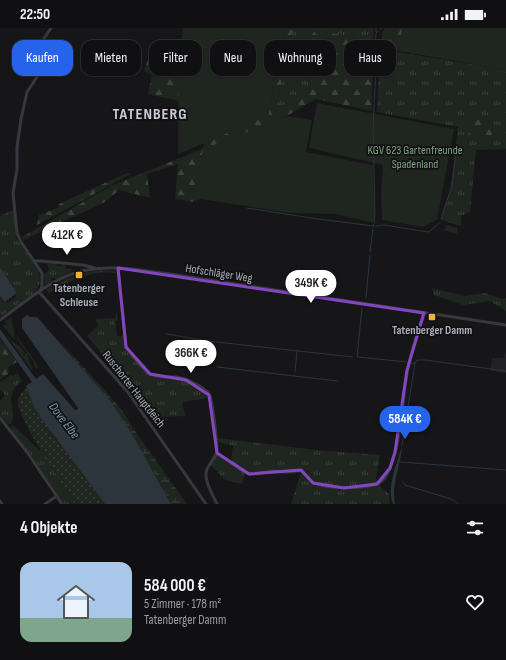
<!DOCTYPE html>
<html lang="de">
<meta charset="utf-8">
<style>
body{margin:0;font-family:"Sofia Sans Condensed",sans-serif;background:#19191b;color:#f1f3f6;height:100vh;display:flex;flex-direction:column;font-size:15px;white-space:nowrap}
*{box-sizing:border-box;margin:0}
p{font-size:13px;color:#9c9d9f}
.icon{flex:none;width:22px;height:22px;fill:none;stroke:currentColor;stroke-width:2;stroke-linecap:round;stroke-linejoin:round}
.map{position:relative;height:476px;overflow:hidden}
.panel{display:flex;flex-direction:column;background:#101012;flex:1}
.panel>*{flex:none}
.top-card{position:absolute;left:12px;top:12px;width:482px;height:36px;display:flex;gap:8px}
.price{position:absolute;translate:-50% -34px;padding:0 9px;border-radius:14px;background:#fff;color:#222;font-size:13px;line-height:26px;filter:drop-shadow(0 1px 2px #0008)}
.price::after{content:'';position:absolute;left:50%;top:24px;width:12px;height:9px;margin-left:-6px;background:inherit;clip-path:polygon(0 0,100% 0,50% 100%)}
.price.on{background:#2563eb;color:#fff}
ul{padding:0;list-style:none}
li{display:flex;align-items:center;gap:12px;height:100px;padding:0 20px}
li span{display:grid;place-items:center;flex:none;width:112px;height:80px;border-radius:12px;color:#555}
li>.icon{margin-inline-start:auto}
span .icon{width:48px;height:48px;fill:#fffc;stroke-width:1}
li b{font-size:17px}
h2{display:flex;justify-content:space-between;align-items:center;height:48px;padding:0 20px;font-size:17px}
.pill{padding:0 14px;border-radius:12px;background:#101012;box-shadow:0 1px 3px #0004,0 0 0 1px #303032;font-size:14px;line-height:36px}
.pill.on{background:#2563eb;color:#fff}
.status{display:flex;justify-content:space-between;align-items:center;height:28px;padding:0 20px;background:#101012;direction:ltr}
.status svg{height:11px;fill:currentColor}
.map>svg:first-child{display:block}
</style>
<div class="status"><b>22:50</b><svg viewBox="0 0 49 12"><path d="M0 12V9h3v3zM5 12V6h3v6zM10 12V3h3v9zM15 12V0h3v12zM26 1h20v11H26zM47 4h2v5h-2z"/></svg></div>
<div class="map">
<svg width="506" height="476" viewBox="0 0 506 476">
<defs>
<pattern id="grass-tufts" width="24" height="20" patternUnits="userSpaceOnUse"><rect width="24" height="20" fill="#1e261f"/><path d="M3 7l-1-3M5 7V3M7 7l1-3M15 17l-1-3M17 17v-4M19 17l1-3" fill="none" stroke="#3c433d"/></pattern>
<pattern id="forest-firs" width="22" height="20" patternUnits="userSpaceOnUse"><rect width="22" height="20" fill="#1e261f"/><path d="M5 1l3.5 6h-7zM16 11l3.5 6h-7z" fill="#3c433d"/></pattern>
<pattern id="wetland-marsh" width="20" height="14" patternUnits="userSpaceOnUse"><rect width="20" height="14" fill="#1e261f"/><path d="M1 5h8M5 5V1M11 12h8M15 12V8" fill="none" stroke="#3c433d"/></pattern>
<pattern id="park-dots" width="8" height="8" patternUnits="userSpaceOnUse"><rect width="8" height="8" fill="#1e261f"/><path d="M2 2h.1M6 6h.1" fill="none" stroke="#3c433d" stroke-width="1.8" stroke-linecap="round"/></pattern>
</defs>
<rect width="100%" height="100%" fill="#161618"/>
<polygon fill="#222225" points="506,324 506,345 490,343 492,330 504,330"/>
<g fill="url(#grass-tufts)">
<polygon points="293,0 374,0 373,11 315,3 304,17 310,66 289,74 290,76 275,84"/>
<polygon points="380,21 506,42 506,121 476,122 470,184 461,188 461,198 442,192 441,189 451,158 458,99 377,84"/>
<polygon points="13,182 16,210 39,243 40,255 35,264 0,289 0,268 4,274 6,273 8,275 12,272 15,273 13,271 16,269 15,267 17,265 0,239 0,188"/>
<polygon points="47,235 57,236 57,238 65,237 66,241 71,241 72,243 55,251 54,249 51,251 52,253 45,257 44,246 49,242"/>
<path d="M99,242L115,243L118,246C94,239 69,253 49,265L46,262C66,250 76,246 99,242Z"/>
<polygon points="432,260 465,268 485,265 502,271 506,270 506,283 490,273 463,277 434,267"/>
<polygon points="117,282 118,292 115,293 117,308 124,308 125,318 148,346 158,350 177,351 186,353 201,361 208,368 209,370 182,374 185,388 153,389 125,352 87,308 99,297 95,291 115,290"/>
<polygon points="11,289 15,310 14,311 3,298 7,296 5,293"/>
<polygon points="15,306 39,339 35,341 34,334 20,315"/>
<polygon points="6,307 15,316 20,318 21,321 22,320 25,325 23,326 24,328 26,325 29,331 29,334 33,340 31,341"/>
<polygon points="0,323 8,330 8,333 0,336"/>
<path d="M17,345L22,353C1,368 19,385 11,396H8L0,388V373L4,369L5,367L0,361V354L11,347L12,348Z"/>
<polygon points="13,397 40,423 44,421 79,476 63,476 28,423 11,401 11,398"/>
<polygon points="217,410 317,422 380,427 376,451 382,460 389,466 390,476 291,476 301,445 250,447 245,445 242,456 225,452 209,435 215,424 231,433 233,418 218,414"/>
</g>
<g fill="url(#forest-firs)">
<polygon points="285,0 293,0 275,84 290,76 288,74 306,65 310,65 304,17 315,3 373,11 372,83 316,71 257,105 202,170 193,174 175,171 178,136 147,146 150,170 119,162 105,174 23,212 22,209 111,158 204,120 204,115 183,124 183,70 268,88"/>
<polygon points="385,0 406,0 402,4 399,23 380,21 383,3"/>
<polygon points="150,26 179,33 179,73 148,66 152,47 144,43"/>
<polygon points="492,91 492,110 468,112 470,92"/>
<polygon points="127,145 131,146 37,197 39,187 58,180 59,176"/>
<polygon points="0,311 17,334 8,339 9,345 0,352 0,336 8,333 8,330 0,323"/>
</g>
<polygon fill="url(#wetland-marsh)" points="57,310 109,367 124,385 135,403 187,476 171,476 151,439 117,383"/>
<path fill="url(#park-dots)" d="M27,360L33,377L39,387L105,476H75C64,457 16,390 18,373C19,367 23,363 27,360Z"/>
<g fill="#1e261f">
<polygon points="183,0 285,0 268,88 178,126 179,33"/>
<polygon points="406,0 506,0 506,42 399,23 402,3"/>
<polygon points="317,75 454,101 437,192 422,199 382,192 381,165 383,137 309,120"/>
<polygon points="288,88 312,92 306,124 373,137 375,195 336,186 291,185 194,170 203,121"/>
<polygon points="446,197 458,200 457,206 444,202"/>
</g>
<g fill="#2c353c">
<polygon points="0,239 17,265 5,274 0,268"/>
<path d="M27,287L31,289H37L108,370C132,403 151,440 171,476H105L39,387L33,377L26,358L32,354L0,309V301L36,351L43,346L75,382H77L78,380L22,300V291Z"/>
<path d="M402,417C401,438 391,455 395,476H393C386,457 398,435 402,417Z"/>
</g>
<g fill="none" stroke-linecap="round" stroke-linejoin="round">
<g stroke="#2c353c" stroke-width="1">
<polyline points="380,1 382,0"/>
<polyline points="376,4 376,0"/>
<polyline points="375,17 376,5 378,3"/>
<polyline points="247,180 318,191 374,198"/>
<polyline points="441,191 452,158 456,122"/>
<polyline points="374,193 375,186 373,100 376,41 375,25"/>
<polyline points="373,198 374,196"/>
<polyline points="376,198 384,197 428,204 431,202 440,194"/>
<polyline points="370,224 373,201"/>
<polyline points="366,270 370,227"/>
<polyline points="362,280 357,329 407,334"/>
<polyline points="167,306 207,313 353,329"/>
<polyline points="411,335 415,335 417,332 425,332 506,343"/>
<polyline points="217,339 337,353"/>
<polyline points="295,344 297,323"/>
<polyline points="402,417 415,335"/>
<polyline points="400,434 506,442"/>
<polyline points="403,454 405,457 451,471 459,476"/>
</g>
<g stroke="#37383d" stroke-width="3">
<polyline points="35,233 41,233 83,237 95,240"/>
<path d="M118,240L126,319C132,328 141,340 150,346C159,351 168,348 177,349C187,351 203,358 209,366C213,372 217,415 217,423C216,431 207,436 206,445C205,455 213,467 217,476"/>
<polyline points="40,263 42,258 42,245 21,214 17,205 13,165 17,141 17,119 21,91 27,64 39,46 41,19 43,12 51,0"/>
<polyline points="39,264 127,363 206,476"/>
<path d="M0,292C27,273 53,248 87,242C112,237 138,242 163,245L506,297"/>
<polyline points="0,390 27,424 62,476"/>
<path d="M217,425L243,443L249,446H257L272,443L287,444L301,442C305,446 309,452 314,455C325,461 373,462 382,453C401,434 402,368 408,341C411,322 418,303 424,285"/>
<polyline points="0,473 2,476"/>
<polyline points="45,476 57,468"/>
</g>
</g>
<path fill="none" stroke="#8446be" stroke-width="3" stroke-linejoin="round" d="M118,240L424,285L407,342L395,424L390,440L377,456L344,460L313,455L301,442L249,446L217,425L209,367L186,352L150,346L126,319Z"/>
<g fill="#f2b134" stroke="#111113" stroke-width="1.5">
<rect x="75" y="243" width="8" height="8" rx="2"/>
<rect x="428" y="285" width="8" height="8" rx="2"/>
</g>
<g text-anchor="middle" stroke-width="3.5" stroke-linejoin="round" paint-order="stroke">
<g font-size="12" fill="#7fa381" stroke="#111113">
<text x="415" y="126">KGV 623 Gartenfreunde<tspan x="415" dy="14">Spadenland</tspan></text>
</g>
<g font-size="12" fill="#a8adb8" stroke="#111113">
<text transform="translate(219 245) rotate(9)" y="4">Hofschläger Weg</text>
<text transform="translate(134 361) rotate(52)" y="4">Ruschorter Hauptdeich</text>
</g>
<g font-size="12" font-weight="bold" fill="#a8adb8" stroke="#111113">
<text x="79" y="264">Tatenberger<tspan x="79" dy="14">Schleuse</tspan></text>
<text x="432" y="306">Tatenberger Damm</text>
</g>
<g font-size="13" font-style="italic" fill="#7f9bb3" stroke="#111113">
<text transform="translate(65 392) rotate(53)" y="5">Dove Elbe</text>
</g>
<g font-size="16" font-weight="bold" letter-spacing="1" fill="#c9ccd4" stroke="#111113">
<text x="150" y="91">TATENBERG</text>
</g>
</g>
</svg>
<b class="price" style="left:67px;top:228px">412K €</b>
<b class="price" style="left:311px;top:276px">349K €</b>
<b class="price" style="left:191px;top:346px">366K €</b>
<b class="price on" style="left:405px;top:412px">584K €</b>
<div class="top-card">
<a class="pill on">Kaufen</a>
<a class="pill">Mieten</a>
<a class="pill">Filter</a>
<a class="pill">Neu</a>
<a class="pill">Wohnung</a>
<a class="pill">Haus</a>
</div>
</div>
<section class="panel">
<h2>4 Objekte<svg class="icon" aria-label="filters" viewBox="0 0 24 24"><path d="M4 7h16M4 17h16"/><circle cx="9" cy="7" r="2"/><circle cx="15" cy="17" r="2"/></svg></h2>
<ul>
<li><span style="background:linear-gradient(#a9c7e8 70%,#7fa58c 0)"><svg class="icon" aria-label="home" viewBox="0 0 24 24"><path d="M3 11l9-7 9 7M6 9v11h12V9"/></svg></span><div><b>584 000 €</b><p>5 Zimmer · 178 m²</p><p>Tatenberger Damm</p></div><svg class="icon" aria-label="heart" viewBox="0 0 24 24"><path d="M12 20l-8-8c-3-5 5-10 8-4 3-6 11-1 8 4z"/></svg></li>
</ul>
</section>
